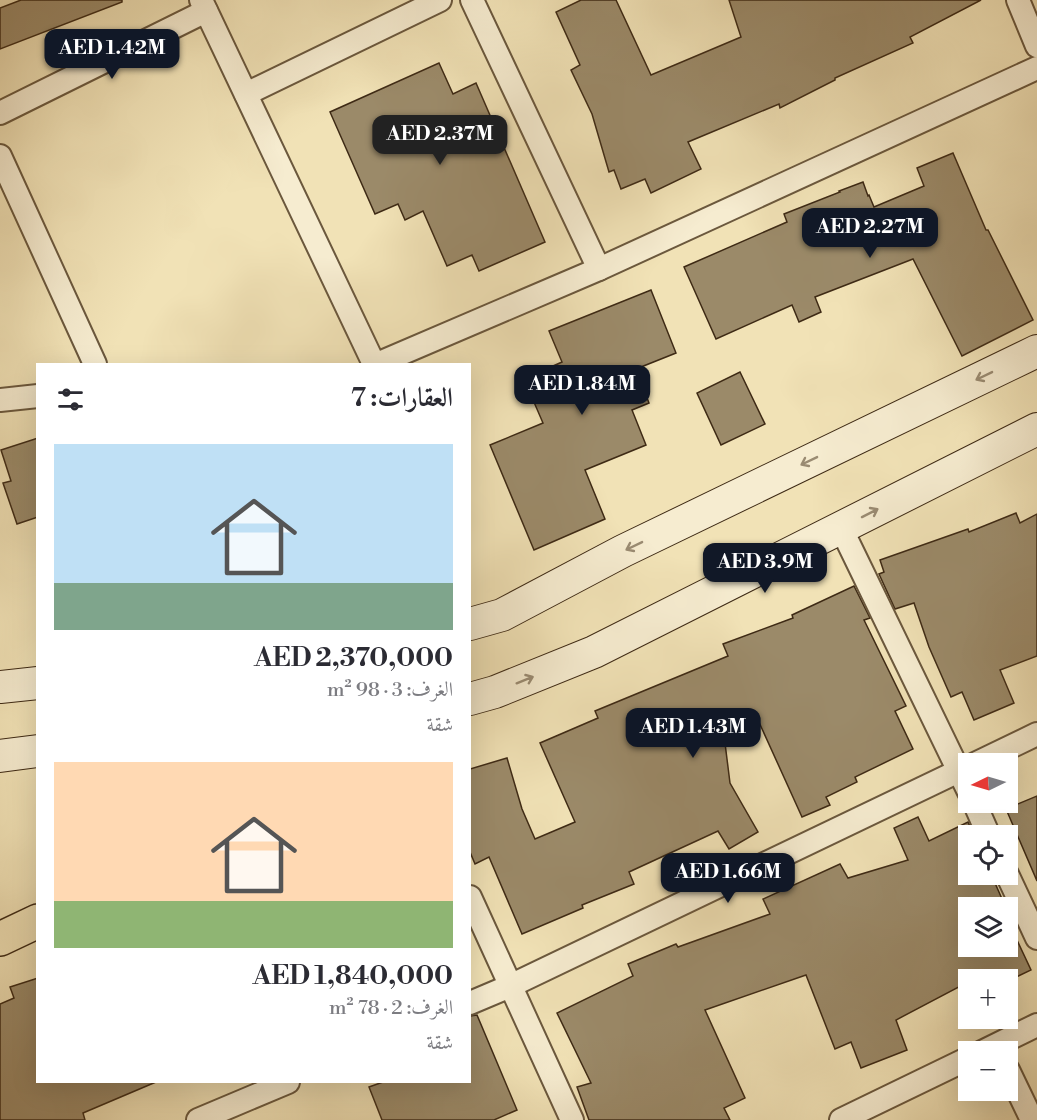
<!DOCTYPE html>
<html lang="ar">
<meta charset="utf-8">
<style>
body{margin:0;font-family:"Libre Bodoni",Amiri,serif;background:#f7f7f7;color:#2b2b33;direction:rtl;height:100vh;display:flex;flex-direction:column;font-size:22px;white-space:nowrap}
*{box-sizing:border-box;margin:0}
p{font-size:20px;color:#7c7c81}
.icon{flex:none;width:33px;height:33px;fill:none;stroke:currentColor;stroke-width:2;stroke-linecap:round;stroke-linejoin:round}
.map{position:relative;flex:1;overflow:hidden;direction:ltr}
.side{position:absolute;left:36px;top:363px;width:435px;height:720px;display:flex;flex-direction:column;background:#fff;border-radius:0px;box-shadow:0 6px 24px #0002;direction:rtl}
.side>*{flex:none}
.needle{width:39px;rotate:265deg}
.controls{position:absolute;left:958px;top:753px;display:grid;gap:12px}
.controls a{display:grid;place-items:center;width:60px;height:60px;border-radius:0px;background:#fff;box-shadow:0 6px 24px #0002;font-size:30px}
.price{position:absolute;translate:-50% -51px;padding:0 14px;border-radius:12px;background:#111827;color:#fff;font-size:20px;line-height:39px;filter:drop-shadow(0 2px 3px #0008)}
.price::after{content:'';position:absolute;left:50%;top:36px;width:18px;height:14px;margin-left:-9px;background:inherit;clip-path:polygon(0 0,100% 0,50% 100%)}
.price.current{background:#222;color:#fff}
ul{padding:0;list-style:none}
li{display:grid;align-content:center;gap:12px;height:318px;padding:0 18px}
li span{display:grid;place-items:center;height:186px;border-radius:0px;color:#555}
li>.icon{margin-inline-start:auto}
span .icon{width:108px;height:108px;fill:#fffc;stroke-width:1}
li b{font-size:26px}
h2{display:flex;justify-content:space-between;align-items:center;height:72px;padding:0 18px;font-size:26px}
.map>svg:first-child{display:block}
</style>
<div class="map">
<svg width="1037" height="1120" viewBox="0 0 1037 1120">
<rect width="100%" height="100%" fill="#f1e2b6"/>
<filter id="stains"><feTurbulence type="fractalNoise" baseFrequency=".00333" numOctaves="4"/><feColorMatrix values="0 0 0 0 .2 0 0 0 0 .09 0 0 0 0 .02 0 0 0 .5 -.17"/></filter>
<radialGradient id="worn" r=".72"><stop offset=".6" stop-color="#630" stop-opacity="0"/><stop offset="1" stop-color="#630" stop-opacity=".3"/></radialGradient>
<g fill="#9b8a69" stroke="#3e2a15" stroke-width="1.5">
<polygon points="21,0 122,0 122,2 0,49 0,8"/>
<polygon points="581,0 616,0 651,75 741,37 729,0 981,0 910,37 913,43 835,78 835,80 780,108 779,104 688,142 701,169 651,193 645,179 621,189 614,170 609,172 592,114 571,70 580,65 556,12"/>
<polygon points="439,63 453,94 476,83 545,242 479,271 472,255 447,266 423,211 405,220 398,204 375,214 330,112"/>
<polygon points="953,153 986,230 988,230 1033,320 962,356 913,259 815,297 821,312 799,322 792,305 716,339 684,267 787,222 784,214 840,192 839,191 863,182 868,196 869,195 874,207 924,186 917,168"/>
<polygon points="651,290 676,353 636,369 649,403 632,410 646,445 585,470 605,519 534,550 490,445 543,423 524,379 562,362 549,331"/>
<polygon points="740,372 765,424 721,445 697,393"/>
<polygon points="38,438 38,517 17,524 3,483 11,481 1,450"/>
<polygon points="1016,513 1020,523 1037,514 1037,656 1000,670 1014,703 974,720 962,692 951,697 929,647 914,603 895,609 879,574 884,572 880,560 968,529 969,532"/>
<polygon points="854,586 870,618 864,620 906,706 895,711 913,749 855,777 857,782 826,797 830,805 802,817 758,720 724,735 730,783 758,832 729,849 718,831 629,872 634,884 582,905 583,908 522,934 489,857 475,864 470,852 470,769 507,758 522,809 535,839 575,822 540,743 598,718 595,711 728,656 723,644 793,618 792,615"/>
<polygon points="1037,796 1037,881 1006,809"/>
<polygon points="918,817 929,841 968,822 974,836 969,836 969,874 991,874 1006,908 969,908 969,946 1008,946 1008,911 1013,921 1009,923 1031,970 1008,981 1008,980 969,980 969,985 968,982 896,1020 907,1050 861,1068 851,1042 835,1049 806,975 705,1010 745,1098 724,1108 730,1120 589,1120 577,1087 591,1083 557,1013 633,976 628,964 676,944 678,947 770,914 763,899 840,864 848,878 908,860 894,828"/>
<polygon points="38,978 38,1082 156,1082 83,1113 85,1120 0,1120 0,1004 14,998 10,987"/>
<polygon points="477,1015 517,1110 494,1120 382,1120 369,1087 383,1082 470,1082 470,1016"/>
</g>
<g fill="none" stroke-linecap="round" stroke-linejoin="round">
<g stroke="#6b583d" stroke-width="26">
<g id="street">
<polyline points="201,0 374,364"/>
<polyline points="472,0 599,269"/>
<polyline points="1018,0 1037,46"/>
<polyline points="246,94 440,0"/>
<polyline points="0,113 206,11"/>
<polyline points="0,156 95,364"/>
<polyline points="377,364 599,269 1037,68"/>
<polyline points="0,400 38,396"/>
<polyline points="841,528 969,792"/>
<polyline points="975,764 1037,734"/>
<polyline points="974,802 989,836"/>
<polyline points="1007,874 1037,938"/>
<polyline points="470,897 572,1120"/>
<polyline points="470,1003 510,986 969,766"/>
<polyline points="982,1052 1037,1025"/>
<polyline points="1008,1070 1032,1120"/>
<polyline points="198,1120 288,1082"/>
<polyline points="841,1120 969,1058"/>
</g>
</g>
<g stroke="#3e2a15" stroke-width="34">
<g id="secondary">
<polyline points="470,624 502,615 623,551 1037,351"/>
<polyline points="0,687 38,683"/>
<polyline points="470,699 495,692 594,652 1037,429"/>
<polyline points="0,756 38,751"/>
</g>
</g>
<g stroke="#3e2a15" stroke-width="36">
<polyline id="primary" points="0,939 38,921"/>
</g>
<use href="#street" stroke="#f6ecd0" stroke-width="22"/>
<use href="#secondary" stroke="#f6ecd0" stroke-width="32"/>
<use href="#primary" stroke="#f1e2b6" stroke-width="33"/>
</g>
<defs><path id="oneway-shaft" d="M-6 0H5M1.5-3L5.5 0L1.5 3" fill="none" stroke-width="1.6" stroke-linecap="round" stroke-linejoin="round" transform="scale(1.5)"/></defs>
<g stroke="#9a8b72">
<use href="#oneway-shaft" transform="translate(984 376) rotate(154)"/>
<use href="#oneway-shaft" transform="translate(809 461) rotate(154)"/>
<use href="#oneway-shaft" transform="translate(870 513) rotate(-27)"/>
<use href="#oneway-shaft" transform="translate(634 546) rotate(154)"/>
<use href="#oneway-shaft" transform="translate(525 680) rotate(-22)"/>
</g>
<rect width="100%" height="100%" filter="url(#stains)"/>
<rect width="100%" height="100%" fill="url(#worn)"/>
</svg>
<div class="controls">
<a><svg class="needle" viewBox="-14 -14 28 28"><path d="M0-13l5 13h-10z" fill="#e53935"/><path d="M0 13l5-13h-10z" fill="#7c7c81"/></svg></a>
<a><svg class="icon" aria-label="locate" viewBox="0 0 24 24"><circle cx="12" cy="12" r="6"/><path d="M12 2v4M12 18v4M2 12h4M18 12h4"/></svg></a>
<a><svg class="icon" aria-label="layers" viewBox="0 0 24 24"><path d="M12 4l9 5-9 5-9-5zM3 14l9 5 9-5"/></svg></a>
<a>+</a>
<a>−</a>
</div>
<b class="price" style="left:112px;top:80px">AED 1.42M</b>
<b class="price current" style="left:440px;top:166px">AED 2.37M</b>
<b class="price" style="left:870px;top:259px">AED 2.27M</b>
<b class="price" style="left:582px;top:416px">AED 1.84M</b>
<b class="price" style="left:765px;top:594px">AED 3.9M</b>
<b class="price" style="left:693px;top:759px">AED 1.43M</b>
<b class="price" style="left:728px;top:904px">AED 1.66M</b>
<section class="side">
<h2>العقارات: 7<svg class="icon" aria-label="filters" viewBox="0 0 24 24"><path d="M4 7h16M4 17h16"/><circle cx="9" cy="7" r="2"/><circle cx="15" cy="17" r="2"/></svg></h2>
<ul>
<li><span style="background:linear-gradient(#bfe0f5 75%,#7fa58c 0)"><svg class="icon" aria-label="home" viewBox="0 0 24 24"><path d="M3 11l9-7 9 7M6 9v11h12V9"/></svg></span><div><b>AED 2,370,000</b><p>الغرف: 3 · 98 m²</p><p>شقة</p></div></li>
<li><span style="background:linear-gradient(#ffd9b3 75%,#8fb573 0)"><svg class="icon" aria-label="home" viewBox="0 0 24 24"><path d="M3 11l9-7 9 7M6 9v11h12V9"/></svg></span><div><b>AED 1,840,000</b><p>الغرف: 2 · 78 m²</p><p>شقة</p></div></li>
</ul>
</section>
</div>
